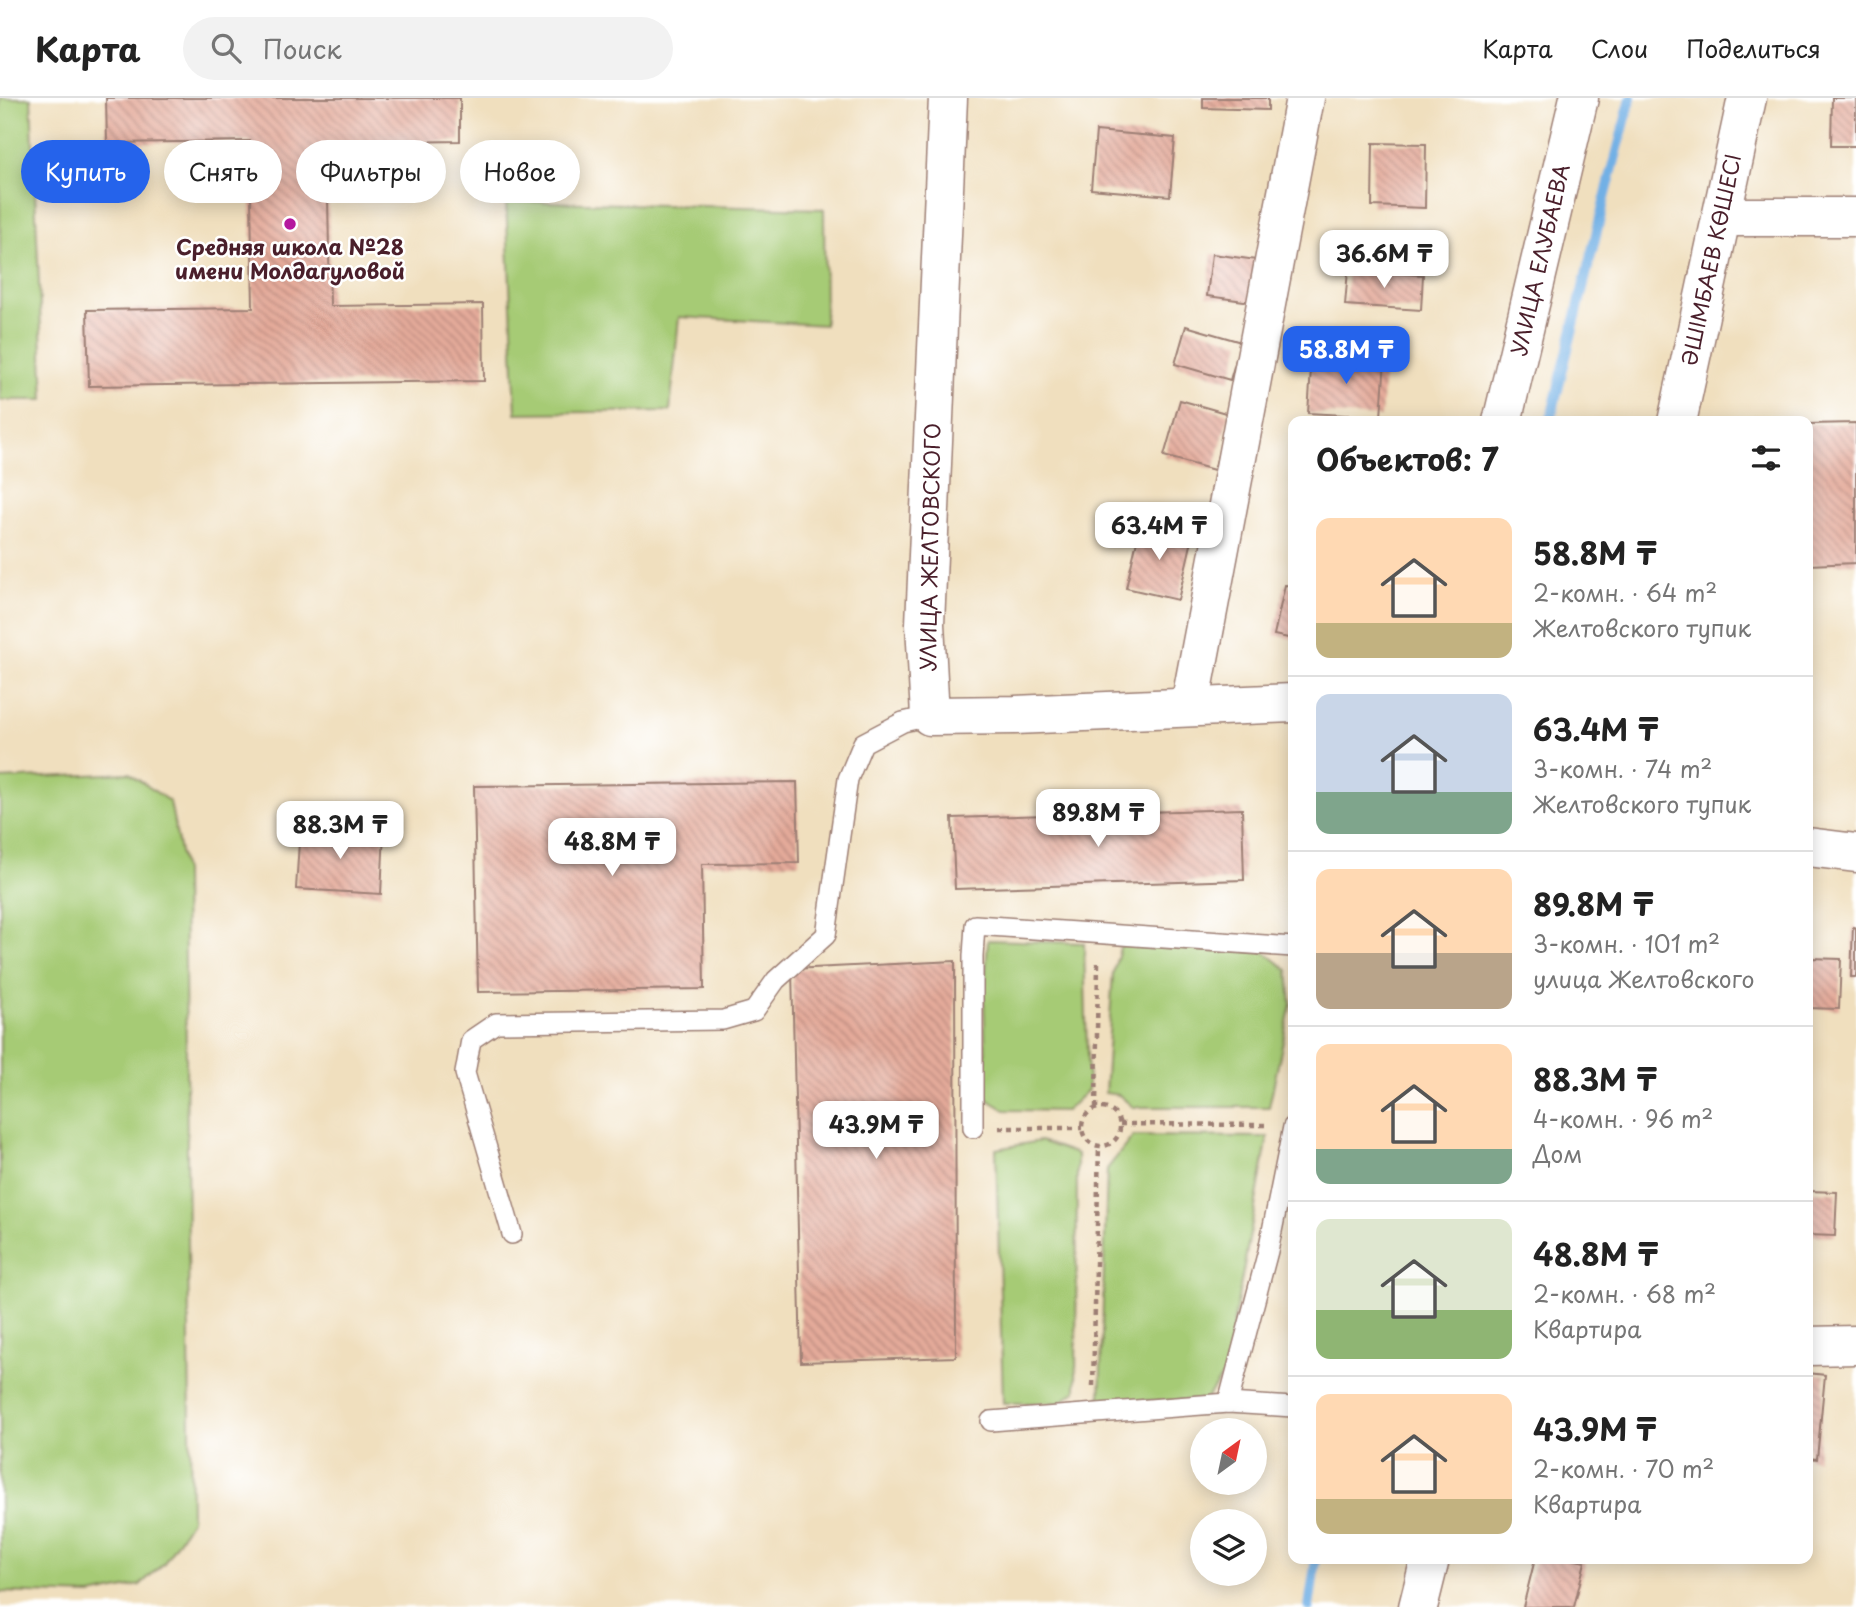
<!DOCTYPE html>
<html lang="ru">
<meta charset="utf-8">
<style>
body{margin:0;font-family:"Playpen Sans",sans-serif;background:#f2f2f2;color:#222;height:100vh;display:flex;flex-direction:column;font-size:26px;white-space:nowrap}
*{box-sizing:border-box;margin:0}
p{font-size:23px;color:#767676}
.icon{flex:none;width:38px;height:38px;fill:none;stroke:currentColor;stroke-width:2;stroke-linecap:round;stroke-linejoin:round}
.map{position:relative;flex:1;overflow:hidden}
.sheet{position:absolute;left:1288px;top:318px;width:525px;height:1148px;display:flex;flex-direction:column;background:#fff;border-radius:14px;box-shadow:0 4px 18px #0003}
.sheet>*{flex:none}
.hud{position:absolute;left:21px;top:42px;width:665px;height:63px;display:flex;gap:14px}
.needle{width:46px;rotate:33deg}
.tools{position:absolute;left:1190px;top:1320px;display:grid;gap:14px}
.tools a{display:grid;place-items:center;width:77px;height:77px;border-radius:50%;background:#fff;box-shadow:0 4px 18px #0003;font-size:35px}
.price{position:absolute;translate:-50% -60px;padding:0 16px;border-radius:14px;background:#fff;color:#222;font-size:23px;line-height:46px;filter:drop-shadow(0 2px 4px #0008)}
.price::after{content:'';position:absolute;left:50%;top:42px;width:21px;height:16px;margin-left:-10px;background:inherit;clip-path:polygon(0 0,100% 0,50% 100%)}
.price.current{background:#2563eb;color:#fff}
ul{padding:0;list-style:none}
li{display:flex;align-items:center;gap:21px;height:175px;padding:0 28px}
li+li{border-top:2px solid #e0e0e0}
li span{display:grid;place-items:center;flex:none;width:196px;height:140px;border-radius:14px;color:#555}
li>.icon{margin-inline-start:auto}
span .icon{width:84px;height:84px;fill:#fffc;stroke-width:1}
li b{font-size:30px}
h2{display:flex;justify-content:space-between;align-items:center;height:84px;padding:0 28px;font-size:30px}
.chip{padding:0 24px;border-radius:32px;background:#fff;box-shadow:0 4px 18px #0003;font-size:24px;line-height:63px}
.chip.current{background:#2563eb;color:#fff}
header{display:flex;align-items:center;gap:42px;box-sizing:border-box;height:98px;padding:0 35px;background:#fff;border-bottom:2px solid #e0e0e0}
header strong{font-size:33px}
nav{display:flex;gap:38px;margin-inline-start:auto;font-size:24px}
.search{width:490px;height:63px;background:#f2f2f2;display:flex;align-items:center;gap:18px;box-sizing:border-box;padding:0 24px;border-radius:38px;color:#767676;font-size:26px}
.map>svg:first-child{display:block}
</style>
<header>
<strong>Карта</strong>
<div class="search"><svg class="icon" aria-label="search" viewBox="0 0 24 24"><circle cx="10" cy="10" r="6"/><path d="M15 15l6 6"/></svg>Поиск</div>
<nav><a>Карта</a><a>Слои</a><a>Поделиться</a></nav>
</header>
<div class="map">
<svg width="1856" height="1509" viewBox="0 0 1856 1509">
<defs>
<pattern id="building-back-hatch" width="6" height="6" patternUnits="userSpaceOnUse" patternTransform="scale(1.75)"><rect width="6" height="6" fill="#e4aa9a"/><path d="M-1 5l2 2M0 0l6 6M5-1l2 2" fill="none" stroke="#bb8a7e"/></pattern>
</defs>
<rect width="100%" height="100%" fill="#fff"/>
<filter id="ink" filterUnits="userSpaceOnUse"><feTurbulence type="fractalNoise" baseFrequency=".0143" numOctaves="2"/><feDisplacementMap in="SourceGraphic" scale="14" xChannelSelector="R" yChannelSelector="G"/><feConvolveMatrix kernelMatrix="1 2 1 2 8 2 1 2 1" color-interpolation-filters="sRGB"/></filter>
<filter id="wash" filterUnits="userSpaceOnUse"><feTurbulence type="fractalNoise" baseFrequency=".00686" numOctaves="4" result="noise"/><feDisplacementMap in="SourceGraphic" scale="28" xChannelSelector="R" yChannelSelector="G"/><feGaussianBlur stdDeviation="1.57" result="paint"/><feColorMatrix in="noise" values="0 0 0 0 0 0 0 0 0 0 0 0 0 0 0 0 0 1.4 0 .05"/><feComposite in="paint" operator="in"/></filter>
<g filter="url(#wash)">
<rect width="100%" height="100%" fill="#f0dfbe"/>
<g fill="#a6cb74" stroke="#787550" stroke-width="2">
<polygon points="0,0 31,0 44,302 0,302"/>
<polygon points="506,103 824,111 825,227 679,219 670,313 516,315"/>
<polygon points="129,675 170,704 184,774 191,1422 164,1465 140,1487 91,1497 0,1494 0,681"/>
<polygon points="1123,839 1261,851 1288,872 1291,906 1269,1009 1133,1009 1119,997 1105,995 1113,875"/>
<polygon points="988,842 1084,845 1088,992 1066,1013 1005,1012 987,1001 984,901"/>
<polygon points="1133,1038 1268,1039 1224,1276 1205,1302 1100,1303 1107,1071"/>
<polygon points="1040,1043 1077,1056 1076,1293 1059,1305 1003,1305 996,1051"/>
</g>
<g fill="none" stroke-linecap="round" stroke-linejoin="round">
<g stroke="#72b0e5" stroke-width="10">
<polyline points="1550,324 1604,104 1631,0"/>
<polyline points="1309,1509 1316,1461"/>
</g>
</g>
<g id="blocks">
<g fill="url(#building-back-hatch)">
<polygon points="106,0 460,0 460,43 327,45 330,208 483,206 484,283 89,288 87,212 253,210 250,43 107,45"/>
<polygon points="1203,0 1268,0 1268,12 1203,10"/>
<polygon points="1832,0 1856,0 1856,48 1831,48"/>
<polygon points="1096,33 1175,40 1170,98 1091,91"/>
<polygon points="1373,45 1426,46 1425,110 1372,108"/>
<polygon points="1212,156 1257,162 1252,204 1207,198"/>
<polygon points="1348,172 1423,177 1421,212 1345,207"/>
<polygon points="1186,228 1241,244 1230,282 1175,266"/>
<polygon points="1312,257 1385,261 1381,319 1308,315"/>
<polygon points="1180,302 1229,316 1214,372 1164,358"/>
<polygon points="1856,325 1856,465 1808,467 1808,326"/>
<polygon points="1141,425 1193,438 1178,502 1126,490"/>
<polygon points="1285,487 1293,488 1293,541 1274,537"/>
<polygon points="797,684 799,765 702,766 704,891 478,894 474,688"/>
<polygon points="1242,711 1244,782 955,791 952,720"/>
<polygon points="300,729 384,734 381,796 296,791"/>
<polygon points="1853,829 1856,830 1856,879 1851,879"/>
<polygon points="1808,860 1841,861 1839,911 1808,910"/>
<polygon points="955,863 956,1259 801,1264 792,871"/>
<polygon points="1808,1093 1837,1094 1835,1138 1808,1137"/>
<polygon points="1808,1275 1825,1277 1817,1361 1808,1360"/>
<polygon points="1535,1461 1572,1461 1585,1464 1574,1509 1523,1509"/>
</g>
</g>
</g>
<g filter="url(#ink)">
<use href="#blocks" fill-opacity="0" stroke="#9d7f74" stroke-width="2"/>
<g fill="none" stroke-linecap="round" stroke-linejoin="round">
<g stroke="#9d7f74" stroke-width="22">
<g id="service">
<polyline points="973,1030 973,858 975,827 1293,849"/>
<polyline points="512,1136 465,975 471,942 496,925 723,922 754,913 776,882 826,837 848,681 863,645 903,624 930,618"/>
<polyline points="1228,1305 1268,1153 1293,1029"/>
<polyline points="991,1323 1228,1305 1293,1309"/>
</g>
</g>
<g stroke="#9d7f74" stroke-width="41">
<g id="minor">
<polyline points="948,0 925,526 930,618 1015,617 1293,605"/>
<polyline points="1722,119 1856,119"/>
<polyline points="1502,324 1579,0"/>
<polyline points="1677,324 1747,0"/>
<polyline points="1190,608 1305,0"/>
<polyline points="1808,749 1856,755"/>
<polyline points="1808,1248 1856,1247"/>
<polyline points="1418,1509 1430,1461"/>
</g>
</g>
<g stroke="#9d7f74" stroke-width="4.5" stroke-dasharray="5 5" stroke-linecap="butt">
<circle cx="1101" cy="1029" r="19"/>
<polyline points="1096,1010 1098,863"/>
<polyline points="1120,1026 1267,1027"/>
<polyline points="999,1030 1082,1030"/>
<polyline points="1093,1288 1099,1047"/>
</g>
<use href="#service" stroke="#fff" stroke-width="19"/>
<use href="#minor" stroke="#fff" stroke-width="38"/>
</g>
</g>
<circle fill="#b5179e" stroke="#fff" stroke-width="2.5" cx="290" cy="126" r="7"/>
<g text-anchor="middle" stroke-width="5" stroke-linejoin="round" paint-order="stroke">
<g font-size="21" font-weight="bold" fill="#4a1f2b" stroke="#fff">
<text x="290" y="157">Средняя школа №28<tspan x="290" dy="24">имени Молдагуловой</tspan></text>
</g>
<g font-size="21" fill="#4a1f2b" stroke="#fff">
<text transform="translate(1541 162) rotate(-77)" y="7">УЛИЦА ЕЛУБАЕВА</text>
<text transform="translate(1712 162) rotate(-78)" y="7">ӘШІМБАЕВ КӨШЕСІ</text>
<text transform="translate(931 449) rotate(-89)" y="7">УЛИЦА ЖЕЛТОВСКОГО</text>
</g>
</g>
</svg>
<div class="tools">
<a><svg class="needle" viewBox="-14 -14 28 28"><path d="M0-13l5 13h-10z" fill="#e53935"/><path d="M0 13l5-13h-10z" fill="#767676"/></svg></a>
<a><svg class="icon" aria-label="layers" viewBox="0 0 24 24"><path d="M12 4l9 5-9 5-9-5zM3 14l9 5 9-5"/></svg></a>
</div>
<b class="price" style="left:1384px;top:192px">36.6M ₸</b>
<b class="price current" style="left:1346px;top:288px">58.8M ₸</b>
<b class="price" style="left:1159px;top:464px">63.4M ₸</b>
<b class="price" style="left:1098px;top:751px">89.8M ₸</b>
<b class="price" style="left:340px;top:763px">88.3M ₸</b>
<b class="price" style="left:612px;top:780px">48.8M ₸</b>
<b class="price" style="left:876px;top:1063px">43.9M ₸</b>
<div class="hud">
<a class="chip current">Купить</a>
<a class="chip">Снять</a>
<a class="chip">Фильтры</a>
<a class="chip">Новое</a>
</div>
<section class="sheet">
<h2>Объектов: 7<svg class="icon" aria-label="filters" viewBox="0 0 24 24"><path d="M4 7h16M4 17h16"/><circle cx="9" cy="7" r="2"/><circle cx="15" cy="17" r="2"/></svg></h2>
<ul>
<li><span style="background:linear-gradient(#ffd9b3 75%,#c2b280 0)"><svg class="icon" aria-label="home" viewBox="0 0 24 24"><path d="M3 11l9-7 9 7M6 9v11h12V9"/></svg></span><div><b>58.8M ₸</b><p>2-комн. · 64 m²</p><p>Желтовского тупик</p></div></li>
<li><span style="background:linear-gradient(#c9d6e8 70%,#7fa58c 0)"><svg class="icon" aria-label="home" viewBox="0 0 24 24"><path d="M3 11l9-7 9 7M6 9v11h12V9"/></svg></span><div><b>63.4M ₸</b><p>3-комн. · 74 m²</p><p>Желтовского тупик</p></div></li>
<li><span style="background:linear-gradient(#ffd9b3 60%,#b9a48a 0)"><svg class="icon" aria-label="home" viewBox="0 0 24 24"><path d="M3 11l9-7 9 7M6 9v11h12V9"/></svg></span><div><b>89.8M ₸</b><p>3-комн. · 101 m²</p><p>улица Желтовского</p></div></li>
<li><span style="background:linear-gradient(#ffd9b3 75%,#7fa58c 0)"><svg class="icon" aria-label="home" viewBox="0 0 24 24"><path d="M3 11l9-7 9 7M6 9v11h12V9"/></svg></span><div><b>88.3M ₸</b><p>4-комн. · 96 m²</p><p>Дом</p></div></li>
<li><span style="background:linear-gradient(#dfe7d0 65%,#8fb573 0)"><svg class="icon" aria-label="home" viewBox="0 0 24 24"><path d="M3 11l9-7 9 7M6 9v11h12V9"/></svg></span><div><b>48.8M ₸</b><p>2-комн. · 68 m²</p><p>Квартира</p></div></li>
<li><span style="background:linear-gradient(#ffd9b3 75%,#c2b280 0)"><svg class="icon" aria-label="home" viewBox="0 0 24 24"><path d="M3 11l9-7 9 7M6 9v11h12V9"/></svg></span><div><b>43.9M ₸</b><p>2-комн. · 70 m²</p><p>Квартира</p></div></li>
</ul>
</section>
</div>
